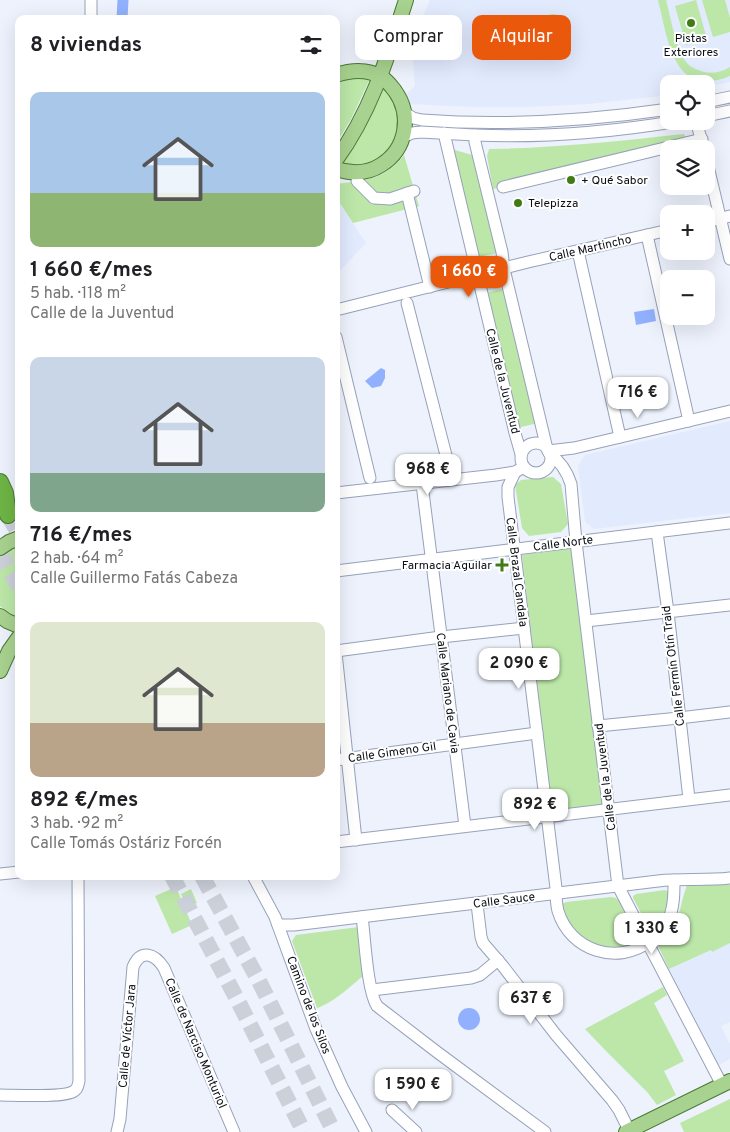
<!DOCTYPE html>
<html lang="es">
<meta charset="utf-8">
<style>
body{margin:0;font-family:Overpass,sans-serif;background:#f2f2f2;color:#202124;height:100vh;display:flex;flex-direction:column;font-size:19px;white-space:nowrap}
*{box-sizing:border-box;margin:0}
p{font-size:16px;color:#757577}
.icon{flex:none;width:28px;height:28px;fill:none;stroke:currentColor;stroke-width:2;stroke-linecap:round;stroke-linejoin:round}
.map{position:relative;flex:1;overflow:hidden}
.side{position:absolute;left:15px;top:15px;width:325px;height:865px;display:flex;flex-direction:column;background:#fff;border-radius:10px;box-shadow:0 5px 20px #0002}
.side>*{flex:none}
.guide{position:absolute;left:355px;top:15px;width:300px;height:45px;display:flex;gap:10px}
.controls{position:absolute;left:660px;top:75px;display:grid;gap:10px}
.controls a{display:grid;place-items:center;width:55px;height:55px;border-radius:10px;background:#fff;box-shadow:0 5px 20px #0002;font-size:25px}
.price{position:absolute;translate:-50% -42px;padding:0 11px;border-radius:10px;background:#fff;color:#222;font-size:16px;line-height:32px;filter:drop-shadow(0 1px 2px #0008)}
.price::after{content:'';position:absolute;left:50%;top:30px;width:15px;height:11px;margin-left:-8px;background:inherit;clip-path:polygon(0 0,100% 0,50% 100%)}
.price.current{background:#ea580c;color:#fff}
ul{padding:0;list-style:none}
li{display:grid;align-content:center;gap:10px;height:265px;padding:0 15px}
li span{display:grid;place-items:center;height:155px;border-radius:10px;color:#555}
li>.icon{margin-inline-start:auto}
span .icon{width:90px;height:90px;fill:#fffc;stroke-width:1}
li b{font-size:21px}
h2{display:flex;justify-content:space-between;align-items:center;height:60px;padding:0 15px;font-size:21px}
.chip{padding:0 18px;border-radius:10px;background:#fff;box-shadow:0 5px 20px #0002;font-size:18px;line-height:45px}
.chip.current{background:#ea580c;color:#fff}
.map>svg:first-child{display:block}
</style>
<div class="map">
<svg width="730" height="1132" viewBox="0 0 730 1132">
<rect width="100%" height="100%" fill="#edf2fc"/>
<g fill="#e2eafe">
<polygon points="430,0 730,0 730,82 706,87 706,84 669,84 669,95 589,104 528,107 472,107 410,104 406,94 415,86 413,62 417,30"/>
<polygon points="336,199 366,243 336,275"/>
<polygon points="730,421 730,513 594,529 585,522 578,466 585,455"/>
<polygon points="730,943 730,1022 721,1026 730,1044 730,1059 719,1065 669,969 711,950 712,952"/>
</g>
<g fill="#bce7a8">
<path d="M658,0H666C670,15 677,53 687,63C691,68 698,70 704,72C713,74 722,72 730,67V76C673,100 668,39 658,0Z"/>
<polygon points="696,0 707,39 686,45 675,6"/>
<polygon points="702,0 725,0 730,18 730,32 713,37"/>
<circle cx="553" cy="27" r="13"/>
<polygon points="343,77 368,78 369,81 351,119 336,144 336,80"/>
<polygon points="383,89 385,89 388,92 398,111 400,128 394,145 376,162 359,168 342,164 365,128"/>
<path d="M684,134L688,142L493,189L487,156L489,149C555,148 619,141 684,134Z"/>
<polygon points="448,148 479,157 502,252 474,258"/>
<path d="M404,155L419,206L353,223L337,199V184C366,180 386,179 404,155Z"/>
<polygon points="506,288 538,423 517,428 485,293"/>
<polygon points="553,477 561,484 568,524 561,532 529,536 522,528 515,485 521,480"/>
<path d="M19,547V617C11,615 6,611 0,606V559L11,549Z"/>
<polygon points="572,548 604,805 551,810 522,555"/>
<path d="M728,884L730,885V943L712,952L711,950L669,969L659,948V945C681,925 678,910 687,885Z"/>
<polygon points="176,887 192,925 172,934 155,896"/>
<polygon points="191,889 197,903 187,908 181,894"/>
<path d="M665,890L669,892C669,907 664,921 653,932L650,930L633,898V896L636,894Z"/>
<path d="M611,897L616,898L619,901L638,940V942C629,946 619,950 608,948C586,945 565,927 562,904L566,902Z"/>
<path d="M359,927L364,975C351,986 333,1003 317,1008L292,941L296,935Z"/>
<polygon points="663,987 667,995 654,1003 684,1061 664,1071 676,1095 657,1105 648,1093 608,1053 585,1029"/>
<polygon points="730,1099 730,1132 684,1132 680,1123"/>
</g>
<g fill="#91b1fe">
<polygon points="654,309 656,321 636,325 634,312"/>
<polygon points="381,368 385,370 385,378 381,386 372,388 365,381"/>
<circle cx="469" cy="1019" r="11"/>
</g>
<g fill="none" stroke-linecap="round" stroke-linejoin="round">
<polyline stroke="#91b1fe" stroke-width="11" points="122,19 123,0"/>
<g stroke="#cbd0d9" stroke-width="16" stroke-dasharray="16 8" stroke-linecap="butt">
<polyline points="8,515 19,534"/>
<polyline points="0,552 19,587"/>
<polyline points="172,876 238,1001 304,1132"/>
<polyline points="202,876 259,981 334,1132"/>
</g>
<g stroke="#97a1b9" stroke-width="13">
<g id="minor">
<polyline points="91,0 91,19"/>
<polyline points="706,102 730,97"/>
<path d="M405,113L413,118L422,120C504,126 587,121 669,109"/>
<polyline points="706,116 730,111"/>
<polyline points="696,121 704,149"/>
<polyline points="444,133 515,433 521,454"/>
<polyline points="475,135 475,142 502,252 504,269 547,449"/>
<path d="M403,137L412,133L421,132C439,133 456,134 474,135C542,138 612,132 679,121"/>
<polyline points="706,158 730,259"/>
<polyline points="357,181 374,198 390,199 414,191"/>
<polyline points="503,187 702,139"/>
<polyline points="407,193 430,287"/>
<polyline points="706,222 730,216"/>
<polyline points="647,235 689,421"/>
<polyline points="578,251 620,437"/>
<polyline points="407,303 449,467"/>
<polyline points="336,310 528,262 669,230"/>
<polyline points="336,337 370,478"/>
<circle cx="536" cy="458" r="15"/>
<polyline points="548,451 574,448 730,411"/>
<path d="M549,453C560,461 567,471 571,484L576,542L618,886L722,1085"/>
<path d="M515,472L508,487V497L556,888C556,896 556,904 558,911C570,951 618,966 650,941C658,935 664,929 668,921C674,908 674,894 674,880"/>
<polyline points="422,484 465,826"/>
<polyline points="336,493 496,475 515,472 524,467"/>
<polyline points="657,532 668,612 689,799"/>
<polyline points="336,571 730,523"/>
<polyline points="586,621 730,605"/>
<polyline points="336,651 441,637 524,628"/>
<polyline points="336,653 356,840"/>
<polyline points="598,726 679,718 730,712"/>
<polyline points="336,760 537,733"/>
<polyline points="336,842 730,795"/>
<polyline points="0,874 19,872"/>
<polyline points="253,876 275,917 316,1029 342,1087 366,1132"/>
<polyline points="477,904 481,937 483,943 502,965 556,1035 612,1100 619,1110 629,1130"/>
<path d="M362,917C365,938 367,990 377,1006L437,1052L545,1132"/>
<path d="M278,925H294L658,881C682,878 706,881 730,878"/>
<polyline points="372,990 471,978 480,975 498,960"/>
<path d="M0,1095C14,1095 65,1098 74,1091C78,1089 78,1085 79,1081L78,876"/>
<polyline points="392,1110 416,1132"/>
<path d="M117,1132L120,1119L133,967C141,948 155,954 164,968L234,1132"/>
</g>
</g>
<g stroke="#4b7a34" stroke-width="16">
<g id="major">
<path d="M336,75C351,70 368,69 381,77C387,80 391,86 395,91C412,115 407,149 381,165C367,174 352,174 336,169"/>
<path d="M336,160C371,112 388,56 406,0"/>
<polyline points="0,548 9,542 19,538"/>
<polyline points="0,616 7,621 19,626"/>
<polyline points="0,671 9,651 19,637"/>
<polyline points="626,1132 730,1081"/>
</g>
</g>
<g stroke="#4b7a34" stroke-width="18">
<polyline id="highway" points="0,482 5,493 8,515"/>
</g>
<use href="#minor" stroke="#fff" stroke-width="11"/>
<use href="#major" stroke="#a8d28f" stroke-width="14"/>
<use href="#highway" stroke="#6eb445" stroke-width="16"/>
</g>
<g fill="#407b16" stroke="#fff" stroke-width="2">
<circle cx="691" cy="23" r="5"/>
<circle cx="571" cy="180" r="5"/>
<circle cx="518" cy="203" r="5"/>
<path d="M499.5 557.5h5v5h5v5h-5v5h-5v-5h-5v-5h5z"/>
</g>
<g text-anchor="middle" stroke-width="4" stroke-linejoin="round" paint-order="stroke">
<g font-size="12" fill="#090d15" stroke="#fff" text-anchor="start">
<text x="691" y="42" text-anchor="middle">Pistas<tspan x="691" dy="14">Exteriores</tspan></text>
<text x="581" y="184">+ Qué Sabor</text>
<text x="528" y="207">Telepizza</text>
<text x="492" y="569" text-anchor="end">Farmacia Aguilar</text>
</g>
<g font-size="12" fill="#090d15" stroke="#fff">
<text transform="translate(590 248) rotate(-13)" y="4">Calle Martincho</text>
<text transform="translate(503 381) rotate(76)" y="4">Calle de la Juventud</text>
<text transform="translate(563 543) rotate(-7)" y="4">Calle Norte</text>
<text transform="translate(517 572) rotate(83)" y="4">Calle Brazal Candala</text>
<text transform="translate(673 666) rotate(-97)" y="4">Calle Fermín Otín Traid</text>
<text transform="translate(448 693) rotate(83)" y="4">Calle Mariano de Cavia</text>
<text transform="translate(392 752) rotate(-8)" y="4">Calle Gimeno Gil</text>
<text transform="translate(605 777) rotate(-97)" y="4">Calle de la Juventud</text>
<text transform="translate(504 900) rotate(-7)" y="4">Calle Sauce</text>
<text transform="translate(309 1005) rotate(69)" y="4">Camino de los Silos</text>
<text transform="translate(127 1036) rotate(-85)" y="4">Calle de Víctor Jara</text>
<text transform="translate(196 1043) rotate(67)" y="4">Calle de Narciso Monturiol</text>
</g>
</g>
</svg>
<div class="controls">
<a><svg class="icon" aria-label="locate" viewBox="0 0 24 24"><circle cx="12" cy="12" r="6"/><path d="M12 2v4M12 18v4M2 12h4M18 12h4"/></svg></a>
<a><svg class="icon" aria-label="layers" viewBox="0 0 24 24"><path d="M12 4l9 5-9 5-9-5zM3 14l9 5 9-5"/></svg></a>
<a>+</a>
<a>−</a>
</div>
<b class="price current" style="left:469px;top:298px">1 660 €</b>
<b class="price" style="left:638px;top:419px">716 €</b>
<b class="price" style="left:428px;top:496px">968 €</b>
<b class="price" style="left:519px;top:690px">2 090 €</b>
<b class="price" style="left:535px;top:831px">892 €</b>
<b class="price" style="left:652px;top:955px">1 330 €</b>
<b class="price" style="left:531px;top:1025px">637 €</b>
<b class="price" style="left:413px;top:1111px">1 590 €</b>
<div class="guide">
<a class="chip">Comprar</a>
<a class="chip current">Alquilar</a>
</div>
<section class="side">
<h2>8 viviendas<svg class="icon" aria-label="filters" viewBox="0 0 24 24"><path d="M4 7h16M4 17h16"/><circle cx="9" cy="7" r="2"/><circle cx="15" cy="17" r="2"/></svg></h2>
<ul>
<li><span style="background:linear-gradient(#a9c7e8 65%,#8fb573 0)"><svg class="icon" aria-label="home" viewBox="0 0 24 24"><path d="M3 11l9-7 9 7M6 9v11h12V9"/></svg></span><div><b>1 660 €/mes</b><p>5 hab. · 118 m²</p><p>Calle de la Juventud</p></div></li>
<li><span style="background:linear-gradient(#c9d6e8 75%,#7fa58c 0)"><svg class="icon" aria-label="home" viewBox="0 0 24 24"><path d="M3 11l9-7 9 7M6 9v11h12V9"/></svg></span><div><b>716 €/mes</b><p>2 hab. · 64 m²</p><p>Calle Guillermo Fatás Cabeza</p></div></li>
<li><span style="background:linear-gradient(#dfe7d0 65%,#b9a48a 0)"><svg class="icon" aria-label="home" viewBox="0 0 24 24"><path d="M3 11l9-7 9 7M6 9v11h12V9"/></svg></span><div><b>892 €/mes</b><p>3 hab. · 92 m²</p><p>Calle Tomás Ostáriz Forcén</p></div></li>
</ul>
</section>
</div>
